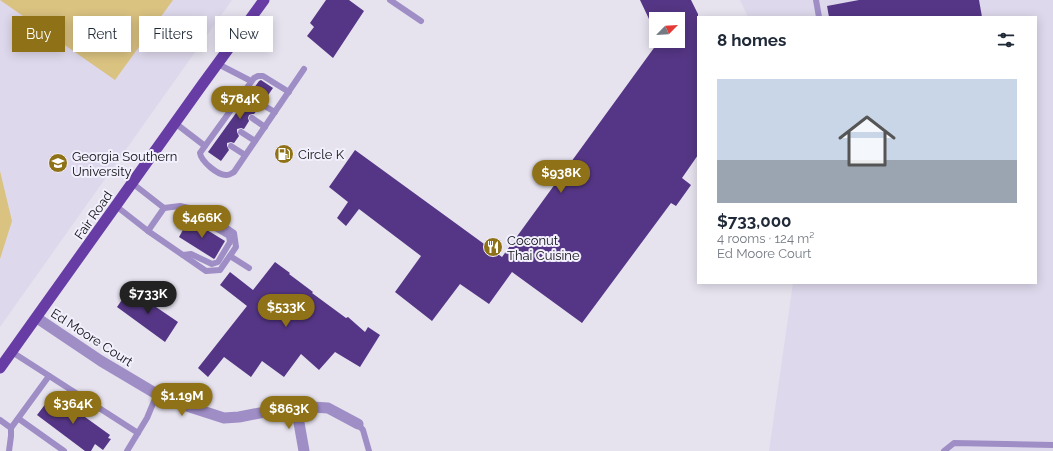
<!DOCTYPE html>
<meta charset="utf-8">
<style>
body{margin:0;font-family:Raleway,sans-serif;background:#f2f2f3;color:#1f2937;height:100vh;display:flex;flex-direction:column;font-size:15px;white-space:nowrap}
*{box-sizing:border-box;margin:0}
p{font-size:13px;color:#747a83}
.icon{flex:none;width:22px;height:22px;fill:none;stroke:currentColor;stroke-width:2;stroke-linecap:round;stroke-linejoin:round}
.map{position:relative;flex:1;overflow:hidden}
.drawer{position:absolute;left:697px;top:16px;width:340px;height:268px;display:flex;flex-direction:column;background:#fff;border-radius:0px;box-shadow:0 2px 10px #0003}
.drawer>*{flex:none}
.hud{position:absolute;left:12px;top:16px;width:380px;height:36px;display:flex;gap:8px}
.needle{width:26px;rotate:66deg}
.tools{position:absolute;left:649px;top:12px;display:grid;gap:8px}
.tools a{display:grid;place-items:center;width:36px;height:36px;border-radius:0px;background:#fff;box-shadow:0 2px 10px #0003;font-size:20px}
.price{position:absolute;translate:-50% -34px;padding:0 9px;border-radius:14px;background:#8f7217;color:#fff;font-size:13px;line-height:26px;filter:drop-shadow(0 1px 2px #0008)}
.price::after{content:'';position:absolute;left:50%;top:24px;width:12px;height:9px;margin-left:-6px;background:inherit;clip-path:polygon(0 0,100% 0,50% 100%)}
.price.active{background:#222;color:#fff}
ul{padding:0;list-style:none}
li{display:grid;align-content:center;gap:8px;height:212px;padding:0 20px}
li+li{border-top:1px solid #e0e1e3}
li span{display:grid;place-items:center;height:124px;border-radius:0px;color:#555}
li>.icon{margin-inline-start:auto}
span .icon{width:72px;height:72px;fill:#fffc;stroke-width:1}
li b{font-size:17px}
h2{display:flex;justify-content:space-between;align-items:center;height:48px;padding:0 20px;font-size:17px}
.tag{padding:0 14px;border-radius:0px;background:#fff;box-shadow:0 2px 10px #0003;font-size:14px;line-height:36px}
.tag.active{background:#8f7217;color:#fff}
.map>svg:first-child{display:block}
</style>
<div class="map">
<svg width="1053" height="451" viewBox="0 0 1053 451">
<rect width="100%" height="100%" fill="#e6e3ef"/>
<g fill="#ded8ec">
<polygon points="0,0 232,0 0,327"/>
<polygon points="740,0 1053,0 1053,451 769,451 793,283 1036,283 1036,17 748,17"/>
</g>
<g fill="#dac281">
<polygon points="0,0 173,0 115,80"/>
<polygon points="0,171 12,221 0,259"/>
</g>
<g fill="#553686">
<polygon points="326,0 349,0 364,11 333,58 307,36 314,27 310,23"/>
<polygon points="640,0 691,0 698,14 698,155 682,178 691,185 676,206 671,203 582,323 512,272 489,304 460,284 432,321 395,292 421,256 359,209 346,226 337,218 348,202 329,187 355,150 502,257 659,41 678,41 678,19 649,19"/>
<polygon points="859,0 979,0 982,17 829,17 827,6"/>
<polygon points="261,80 273,88 264,101 261,100 257,101 257,104 259,108 254,114 252,114 249,115 248,118 249,121 244,129 241,128 237,129 237,132 239,136 234,143 231,142 227,143 227,146 229,150 221,161 208,152 259,81"/>
<polygon points="189,219 225,241 215,258 214,259 179,237"/>
<polygon points="275,262 290,273 289,274 313,292 312,293 346,318 348,317 365,332 368,327 380,335 360,367 335,352 319,370 301,354 284,377 262,361 251,377 224,357 208,377 198,368 247,306 220,285 230,272 253,290"/>
<polygon points="130,288 142,297 143,295 157,305 156,307 178,322 165,342 117,307"/>
<polygon points="53,394 110,435 108,438 111,439 103,450 95,444 91,451 85,451 37,415"/>
</g>
<g fill="none" stroke-linecap="round" stroke-linejoin="round">
<g stroke="#9f8dc6" stroke-width="6">
<polyline points="390,0 421,21"/>
<polyline points="816,0 819,17"/>
<polyline points="218,64 251,81"/>
<polyline points="261,104 275,112"/>
<polyline points="252,118 265,127"/>
<path d="M175,123L205,146L200,153C201,161 218,176 227,175C230,175 232,173 234,172L304,69"/>
<polyline points="241,132 255,141"/>
<polyline points="205,146 254,78 258,76 263,76 289,92"/>
<polyline points="231,146 245,155"/>
<polyline points="116,206 148,231 206,271 220,270 236,247 234,233 202,211 180,206 164,208 132,183"/>
<polyline points="148,231 164,208"/>
<polyline points="183,255 191,254 212,264 218,262 230,242 229,236 200,219 190,209"/>
<polyline points="230,256 249,268"/>
<polyline points="12,352 138,433"/>
<polyline points="19,419 64,451"/>
<polyline points="0,420 11,428 49,376"/>
<polyline points="358,424 363,430 369,451"/>
<polyline points="9,451 11,436 11,428"/>
<polyline points="127,451 147,418 157,394"/>
<polyline points="944,451 954,443 1053,445"/>
</g>
<g stroke="#9f8dc6" stroke-width="11">
<polyline points="37,318 101,361 165,399 224,418 239,417 296,406 328,408 358,424"/>
<polyline points="296,406 304,451"/>
</g>
<polyline stroke="#673da5" stroke-width="11" points="0,368 202,85 264,0"/>
</g>
<defs>
<g id="fuel-disc" transform="scale(1)"><circle r="9.5" fill="#8f7217" stroke="#f3f0fd"/><path d="M-5.5-6h7V0h2V4h1.3V-2.5L3-4.5l.8-.8L6-3V5H2.5V1h-1V6h-7ZM-4.2-4.7v3.2H.2V-4.7Z" fill="#fff"/></g>
<g id="university-disc" transform="scale(1)"><circle r="9.5" fill="#8f7217" stroke="#f3f0fd"/><path d="M0-5L7-2L0 1L-7-2ZM-4 1L0 2.5L4 1V4Q0 6-4 4Z" fill="#fff"/></g>
<g id="restaurant-disc" transform="scale(1)"><circle r="9.5" fill="#8f7217" stroke="#f3f0fd"/><path d="M-5-6h1v4h1v-4h1v4h1v-4h1v5L-1.5 .5V6h-2V.5L-5-1ZM5-6V6H3V1.5H1.5Q1.5-4 5-6Z" fill="#fff"/></g>
</defs>
<g fill-rule="evenodd">
<use href="#fuel-disc" x="284" y="154"/>
<use href="#university-disc" x="58" y="163"/>
<use href="#restaurant-disc" x="493" y="247"/>
</g>
<g text-anchor="middle" stroke-width="4" stroke-linejoin="round" paint-order="stroke">
<g font-size="13" fill="#111014" stroke="#f3f0fd" text-anchor="start">
<text x="298" y="159">Circle K</text>
<text x="72" y="161">Georgia Southern<tspan x="72" dy="15">University</tspan></text>
<text x="507" y="245">Coconut<tspan x="507" dy="15">Thai Cuisine</tspan></text>
</g>
<g font-size="13" fill="#111014" stroke="#f3f0fd">
<text transform="translate(93 215) rotate(-55)" y="5">Fair Road</text>
<text transform="translate(92 337) rotate(33)" y="5">Ed Moore Court</text>
</g>
</g>
</svg>
<div class="tools">
<a><svg class="needle" viewBox="-14 -14 28 28"><path d="M0-13l5 13h-10z" fill="#e53935"/><path d="M0 13l5-13h-10z" fill="#747a83"/></svg></a>
</div>
<b class="price" style="left:240px;top:120px">$784K</b>
<b class="price" style="left:561px;top:194px">$938K</b>
<b class="price" style="left:202px;top:239px">$466K</b>
<b class="price active" style="left:148px;top:315px">$733K</b>
<b class="price" style="left:286px;top:328px">$533K</b>
<b class="price" style="left:182px;top:417px">$1.19M</b>
<b class="price" style="left:73px;top:425px">$364K</b>
<b class="price" style="left:289px;top:430px">$863K</b>
<div class="hud">
<a class="tag active">Buy</a>
<a class="tag">Rent</a>
<a class="tag">Filters</a>
<a class="tag">New</a>
</div>
<section class="drawer">
<h2>8 homes<svg class="icon" aria-label="filters" viewBox="0 0 24 24"><path d="M4 7h16M4 17h16"/><circle cx="9" cy="7" r="2"/><circle cx="15" cy="17" r="2"/></svg></h2>
<ul>
<li><span style="background:linear-gradient(#c9d6e8 65%,#9aa5b1 0)"><svg class="icon" aria-label="home" viewBox="0 0 24 24"><path d="M3 11l9-7 9 7M6 9v11h12V9"/></svg></span><div><b>$733,000</b><p>4 rooms · 124 m²</p><p>Ed Moore Court</p></div></li>
</ul>
</section>
</div>
